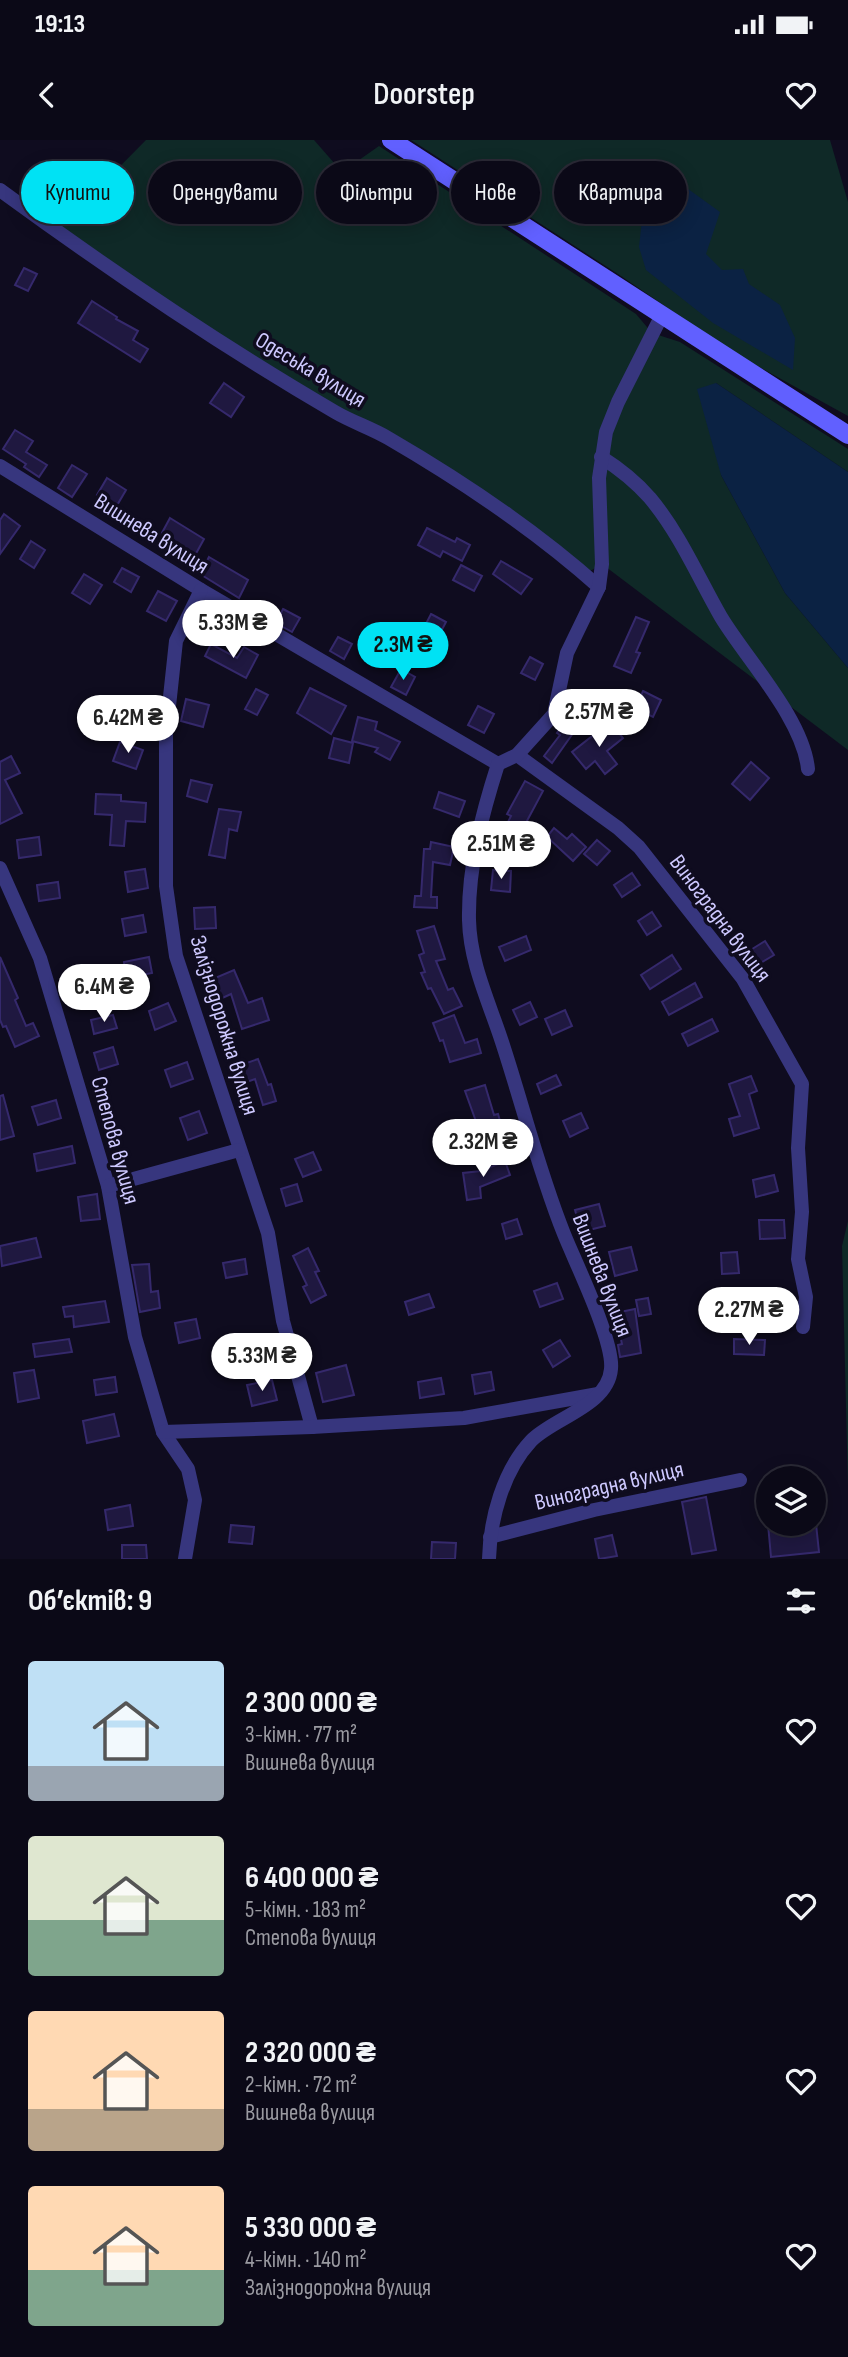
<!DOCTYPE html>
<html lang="uk">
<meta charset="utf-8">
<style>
body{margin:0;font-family:"Sofia Sans Condensed",sans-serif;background:#191724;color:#f1f3f6;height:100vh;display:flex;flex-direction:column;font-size:26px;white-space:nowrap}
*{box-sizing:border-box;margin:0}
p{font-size:23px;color:#9a9aa1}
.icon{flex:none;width:38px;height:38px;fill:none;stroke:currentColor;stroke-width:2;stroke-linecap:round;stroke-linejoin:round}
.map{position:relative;height:1419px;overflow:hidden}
.panel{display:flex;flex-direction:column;background:#0b0917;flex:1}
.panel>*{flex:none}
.banner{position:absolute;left:21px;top:21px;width:807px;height:63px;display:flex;gap:14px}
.fabs{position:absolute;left:756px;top:1326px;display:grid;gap:14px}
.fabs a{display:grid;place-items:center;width:70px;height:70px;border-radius:50%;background:#0b0917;box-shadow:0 4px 18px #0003,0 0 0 2px #2b2a36;font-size:35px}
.price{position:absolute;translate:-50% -60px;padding:0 16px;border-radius:24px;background:#fff;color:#222;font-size:23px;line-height:46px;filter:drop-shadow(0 2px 4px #0008)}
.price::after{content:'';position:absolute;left:50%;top:42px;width:21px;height:16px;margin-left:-10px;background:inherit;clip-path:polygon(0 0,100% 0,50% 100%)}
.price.current{background:#00e2f4;color:#111}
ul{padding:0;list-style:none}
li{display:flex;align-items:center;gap:21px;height:175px;padding:0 28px}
li span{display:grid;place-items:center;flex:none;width:196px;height:140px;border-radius:7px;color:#555}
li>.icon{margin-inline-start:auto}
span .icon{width:84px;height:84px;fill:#fffc;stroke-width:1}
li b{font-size:30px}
h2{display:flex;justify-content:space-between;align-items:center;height:84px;padding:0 28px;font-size:30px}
.tag{padding:0 24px;border-radius:32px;background:#0b0917;box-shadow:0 4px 18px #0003,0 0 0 2px #2b2a36;font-size:24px;line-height:63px}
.tag.current{background:#00e2f4;color:#111}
.status{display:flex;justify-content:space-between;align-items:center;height:49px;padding:0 35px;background:#0b0917;direction:ltr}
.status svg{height:19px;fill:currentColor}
header{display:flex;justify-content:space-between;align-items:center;height:91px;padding:0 28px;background:#0b0917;font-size:32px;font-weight:600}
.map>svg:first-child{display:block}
</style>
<div class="status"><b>19:13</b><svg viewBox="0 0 49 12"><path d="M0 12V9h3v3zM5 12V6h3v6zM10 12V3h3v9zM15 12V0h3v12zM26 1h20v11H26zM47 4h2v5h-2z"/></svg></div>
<header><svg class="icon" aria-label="back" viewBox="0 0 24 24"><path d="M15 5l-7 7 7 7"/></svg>Doorstep<svg class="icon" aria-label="heart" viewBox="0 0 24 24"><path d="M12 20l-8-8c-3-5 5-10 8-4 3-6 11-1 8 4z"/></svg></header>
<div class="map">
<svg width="848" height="1419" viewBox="0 0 848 1419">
<rect width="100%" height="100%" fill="#0f0c1f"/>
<g fill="#0f2927">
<polygon points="146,0 314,0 342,32 379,6 636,174 652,193 680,202 848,309 848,332 716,243 721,335 785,453 848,528 848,610 602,424 585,434 518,382 338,274 56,91"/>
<polygon points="411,0 830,0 848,62 848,276 734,213 618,134"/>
<polygon points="848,1081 848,1347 842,1106"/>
</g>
<g fill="#0b2243">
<polygon points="646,43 684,46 720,72 706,114 722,130 743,129 749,144 780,165 795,198 793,230 713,183 646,130 639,107"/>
<polygon points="716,243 848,332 848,528 785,453 721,335 697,249"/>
</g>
<g fill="#1f1840" stroke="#35296c" stroke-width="2">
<polygon points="24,128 37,134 28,151 15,145"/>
<polygon points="92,161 117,177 116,179 138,191 133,200 148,209 140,222 78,183"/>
<polygon points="224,243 244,257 231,277 210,263"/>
<polygon points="15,290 33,301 26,312 47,325 39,337 24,327 26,324 3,309"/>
<polygon points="72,325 87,334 72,357 58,348"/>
<polygon points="107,338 126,350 116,367 97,355"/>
<polygon points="4,374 20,386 0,414 0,380"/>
<polygon points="170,378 204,399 193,419 157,402"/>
<polygon points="427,388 455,402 457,398 470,405 462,421 443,411 440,417 418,405"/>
<polygon points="31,401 45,410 34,428 20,419"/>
<polygon points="209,417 248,440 239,458 200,434"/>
<polygon points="501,421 532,439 521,454 493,434"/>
<polygon points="461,425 482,436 474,451 453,440"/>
<polygon points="122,428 139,437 131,452 114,442"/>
<polygon points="84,434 102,445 90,464 72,453"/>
<polygon points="158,451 177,461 166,481 147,471"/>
<polygon points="283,469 300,478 292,492 276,483"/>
<polygon points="431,474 446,482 433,507 418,499"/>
<polygon points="636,477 649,482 636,512 640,513 631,533 614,526"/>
<polygon points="338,497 352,504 344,519 330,511"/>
<polygon points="211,504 237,518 244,507 258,515 246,538 205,516"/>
<polygon points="530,517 543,524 535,540 521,533"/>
<polygon points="401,529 415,537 406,555 391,547"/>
<polygon points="310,548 346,566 331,594 297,573"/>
<polygon points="256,549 268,555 257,575 245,569"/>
<polygon points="643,551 661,560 653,577 635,568"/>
<polygon points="186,559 209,565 203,587 181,581"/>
<polygon points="578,562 590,569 552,623 544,616 560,595 557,593"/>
<polygon points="118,566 136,570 131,592 113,588"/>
<polygon points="478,566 494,574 484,593 468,585"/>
<polygon points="358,577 377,582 375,590 400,602 390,620 375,612 378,608 352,601"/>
<polygon points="610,582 623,598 607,611 617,624 605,634 595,621 586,629 572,612"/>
<polygon points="334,598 353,603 349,623 329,618"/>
<polygon points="120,602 143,610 136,629 113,621"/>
<polygon points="11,616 20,633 5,640 22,673 0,684 0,622"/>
<polygon points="751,622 769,638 750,660 732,644"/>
<polygon points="191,640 212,645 207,662 187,656"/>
<polygon points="525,641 543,651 521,692 507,684 511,676 507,674"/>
<polygon points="439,652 465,661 459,677 434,668"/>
<polygon points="96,654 121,655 121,661 146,663 145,682 126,681 124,706 110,705 112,675 95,674"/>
<polygon points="219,669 241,672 237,691 229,689 225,718 209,715"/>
<polygon points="554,688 567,699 572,694 586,707 573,721 547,697"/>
<polygon points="39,697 41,715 19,718 17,700"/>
<polygon points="597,700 610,711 597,725 584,714"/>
<polygon points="431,702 454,707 450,725 433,722 431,757 437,757 437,768 414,767 415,756 421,756 424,709 430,709"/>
<polygon points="145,729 148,748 128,752 125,732"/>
<polygon points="493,730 511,731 510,752 491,750"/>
<polygon points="632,733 640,745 622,757 614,745"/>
<polygon points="58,742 60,758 39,761 37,745"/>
<polygon points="215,767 216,788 195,789 194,768"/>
<polygon points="652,772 661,786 647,795 638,781"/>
<polygon points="143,775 146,792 125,796 122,779"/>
<polygon points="434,786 445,819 436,821 448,850 453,848 462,866 444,874 431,848 428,849 421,833 425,832 419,815 424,813 417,791"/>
<polygon points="526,796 531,810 505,821 499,807"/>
<polygon points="765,801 774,815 757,825 749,811"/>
<polygon points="672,815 681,829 650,849 641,835"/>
<polygon points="0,817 18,858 15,860 26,886 33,883 39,896 15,907 6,886 3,887 0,880"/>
<polygon points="149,817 152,833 126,838 124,822"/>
<polygon points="234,830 248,863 262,858 269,880 242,889 231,854 216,861 208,841"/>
<polygon points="695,843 702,857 669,875 662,862"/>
<polygon points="530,862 537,877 520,885 513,870"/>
<polygon points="168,863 176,881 155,890 149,871"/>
<polygon points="565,870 572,886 552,895 545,879"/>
<polygon points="113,875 117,888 94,894 91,880"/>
<polygon points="454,875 465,903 477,899 481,913 450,922 443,900 440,901 433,883"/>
<polygon points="712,879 718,891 688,906 682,894"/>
<polygon points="113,907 118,924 99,930 94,913"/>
<polygon points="258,919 268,945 271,944 276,961 263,965 255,939 244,943 238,926"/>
<polygon points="187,922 193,939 171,947 165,930"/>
<polygon points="556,935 561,945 541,954 537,944"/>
<polygon points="751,936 757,951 749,954 759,988 734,996 729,979 740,976 729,944"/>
<polygon points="485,945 494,975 498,974 503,991 482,998 465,951"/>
<polygon points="3,955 14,996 0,1000 0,956"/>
<polygon points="56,960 61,978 38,985 32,967"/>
<polygon points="199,971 207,993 188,1000 180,978"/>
<polygon points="581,973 588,988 570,997 563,981"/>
<polygon points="72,1006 75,1023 37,1031 34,1014"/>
<polygon points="313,1012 321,1030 303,1037 295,1019"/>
<polygon points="505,1021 510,1035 480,1047 481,1058 467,1060 463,1033 481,1031"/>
<polygon points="774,1035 778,1051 756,1057 753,1040"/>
<polygon points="297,1044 302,1061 286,1066 281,1049"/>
<polygon points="97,1054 100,1079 81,1081 78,1057"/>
<polygon points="599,1064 605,1086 581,1092 575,1070"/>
<polygon points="517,1079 522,1094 506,1099 502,1084"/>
<polygon points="759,1080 784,1080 785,1098 760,1099"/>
<polygon points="36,1098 41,1117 2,1126 0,1106"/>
<polygon points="631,1107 637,1130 615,1136 609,1112"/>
<polygon points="308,1108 319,1131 315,1132 326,1155 311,1163 303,1147 307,1145 293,1116"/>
<polygon points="737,1112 739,1133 722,1134 721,1113"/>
<polygon points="245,1119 247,1134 226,1138 223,1123"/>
<polygon points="149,1124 151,1152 158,1151 160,1168 140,1172 132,1125"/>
<polygon points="557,1143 563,1159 540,1167 534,1151"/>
<polygon points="429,1154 434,1167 409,1175 405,1162"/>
<polygon points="648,1158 651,1174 639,1176 636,1160"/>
<polygon points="105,1161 109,1182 74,1187 73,1176 65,1177 63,1167"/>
<polygon points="729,1165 730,1181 711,1182 711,1166"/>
<polygon points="635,1169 641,1213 620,1217 618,1205 622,1204 615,1173"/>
<polygon points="196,1179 200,1198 179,1203 175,1183"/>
<polygon points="69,1199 72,1212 35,1217 33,1204"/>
<polygon points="734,1199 765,1200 764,1215 734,1214"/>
<polygon points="560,1200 570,1216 553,1227 543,1210"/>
<polygon points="346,1225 354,1255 323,1262 316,1233"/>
<polygon points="34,1230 39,1258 18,1262 14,1233"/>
<polygon points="491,1232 494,1250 475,1254 472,1235"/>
<polygon points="115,1237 117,1252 96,1255 94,1240"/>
<polygon points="441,1238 444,1254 420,1258 418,1242"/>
<polygon points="272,1240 277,1260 252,1266 247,1245"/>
<polygon points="114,1274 119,1296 87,1303 83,1281"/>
<polygon points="706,1357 716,1410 692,1414 682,1362"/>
<polygon points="130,1365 133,1386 108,1390 105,1370"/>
<polygon points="768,1384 816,1384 819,1412 771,1417"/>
<polygon points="231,1385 254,1387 252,1404 229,1402"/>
<polygon points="612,1395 617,1416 599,1419 595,1399"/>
<polygon points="432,1402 456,1403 455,1419 431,1419"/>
<polygon points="122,1405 146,1405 147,1419 122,1419"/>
</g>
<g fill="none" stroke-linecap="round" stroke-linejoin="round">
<g stroke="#37367e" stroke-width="14">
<path d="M0,50C108,129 220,205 335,272C352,282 371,288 388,298C462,341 535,390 599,447"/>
<path d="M601,317C620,329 636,342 650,358C680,394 698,437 721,477C747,520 803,579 808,629"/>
<polyline points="0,326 201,450 498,624"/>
<polyline points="201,450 176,501 166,594 166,746 176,816 268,1093 283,1181 312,1287"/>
<polyline points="517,615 618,688 639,707 743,839 802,944 798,1008 802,1072 798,1119 806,1157 803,1187"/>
<polyline points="0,728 40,818 108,1046 135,1197 163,1292 188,1329 195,1360 185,1419"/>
<polyline points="108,1046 239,1010"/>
<polyline points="163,1292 312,1287 464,1278 598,1254"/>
<polyline points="490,1397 594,1370 740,1340"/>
<path d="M489,1419C490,1379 503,1331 531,1301C553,1278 608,1266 611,1229C614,1201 576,1124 564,1094C539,1032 523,966 502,902C489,862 470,823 469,780C468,727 482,674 498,624L517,615L554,574L567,513L599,447L602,424L599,338L606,292L618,262L662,175"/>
</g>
<polyline stroke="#6160ff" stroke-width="18" points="391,0 848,295"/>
</g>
<g text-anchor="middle" stroke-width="7" stroke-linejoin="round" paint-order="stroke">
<g font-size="23" fill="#cec9ff" stroke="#0f0c1f">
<text transform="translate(311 229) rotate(31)" y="8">Одеська вулиця</text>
<text transform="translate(152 393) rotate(32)" y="8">Вишнева вулиця</text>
<text transform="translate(721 778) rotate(53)" y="8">Виноградна вулиця</text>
<text transform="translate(225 885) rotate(73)" y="8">Залізнодорожна вулиця</text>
<text transform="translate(116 1000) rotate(75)" y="8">Степова вулиця</text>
<text transform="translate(603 1135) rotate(69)" y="8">Вишнева вулиця</text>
<text transform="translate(609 1345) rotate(-13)" y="8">Виноградна вулиця</text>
</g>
</g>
</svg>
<div class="fabs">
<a><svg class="icon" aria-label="layers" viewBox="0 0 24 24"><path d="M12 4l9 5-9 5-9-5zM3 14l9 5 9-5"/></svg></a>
</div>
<b class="price" style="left:233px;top:520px">5.33M ₴</b>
<b class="price current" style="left:403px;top:542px">2.3M ₴</b>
<b class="price" style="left:599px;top:609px">2.57M ₴</b>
<b class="price" style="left:128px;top:615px">6.42M ₴</b>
<b class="price" style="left:501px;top:741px">2.51M ₴</b>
<b class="price" style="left:104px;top:884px">6.4M ₴</b>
<b class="price" style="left:483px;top:1039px">2.32M ₴</b>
<b class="price" style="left:749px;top:1207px">2.27M ₴</b>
<b class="price" style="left:262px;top:1253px">5.33M ₴</b>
<div class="banner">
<a class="tag current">Купити</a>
<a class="tag">Орендувати</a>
<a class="tag">Фільтри</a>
<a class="tag">Нове</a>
<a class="tag">Квартира</a>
</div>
</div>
<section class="panel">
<h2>Об’єктів: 9<svg class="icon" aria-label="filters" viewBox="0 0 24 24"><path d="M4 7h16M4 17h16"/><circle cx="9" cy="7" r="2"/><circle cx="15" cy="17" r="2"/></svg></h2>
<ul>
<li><span style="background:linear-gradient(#bfe0f5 75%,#9aa5b1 0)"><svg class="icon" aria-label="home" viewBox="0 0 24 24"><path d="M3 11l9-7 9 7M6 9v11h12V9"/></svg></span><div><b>2 300 000 ₴</b><p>3-кімн. · 77 m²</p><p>Вишнева вулиця</p></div><svg class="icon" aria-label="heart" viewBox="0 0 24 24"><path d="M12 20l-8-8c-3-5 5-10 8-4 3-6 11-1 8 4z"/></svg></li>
<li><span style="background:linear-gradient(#dfe7d0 60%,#7fa58c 0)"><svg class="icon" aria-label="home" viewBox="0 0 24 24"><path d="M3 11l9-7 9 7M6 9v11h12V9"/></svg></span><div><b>6 400 000 ₴</b><p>5-кімн. · 183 m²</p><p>Степова вулиця</p></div><svg class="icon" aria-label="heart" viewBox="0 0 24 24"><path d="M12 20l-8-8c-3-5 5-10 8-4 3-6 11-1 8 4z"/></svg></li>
<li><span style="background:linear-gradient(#ffd9b3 70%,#b9a48a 0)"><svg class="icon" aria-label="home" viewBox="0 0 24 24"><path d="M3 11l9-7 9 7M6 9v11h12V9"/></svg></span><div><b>2 320 000 ₴</b><p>2-кімн. · 72 m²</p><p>Вишнева вулиця</p></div><svg class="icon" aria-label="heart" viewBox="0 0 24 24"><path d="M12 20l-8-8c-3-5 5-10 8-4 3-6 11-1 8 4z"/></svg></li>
<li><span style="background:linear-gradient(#ffd9b3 60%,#7fa58c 0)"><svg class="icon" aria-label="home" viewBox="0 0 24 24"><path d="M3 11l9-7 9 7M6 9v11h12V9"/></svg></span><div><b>5 330 000 ₴</b><p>4-кімн. · 140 m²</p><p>Залізнодорожна вулиця</p></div><svg class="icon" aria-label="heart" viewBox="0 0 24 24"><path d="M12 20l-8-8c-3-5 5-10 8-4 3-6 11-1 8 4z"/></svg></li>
</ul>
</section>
